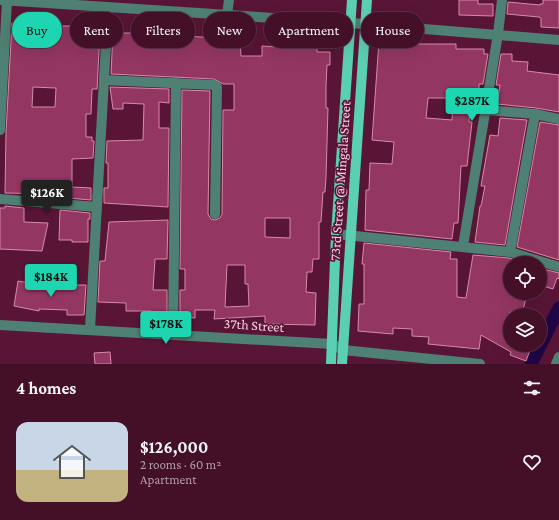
<!DOCTYPE html>
<meta charset="utf-8">
<style>
body{margin:0;font-family:"Crimson Pro",serif;background:#4d1e34;color:#f1f3f6;height:100vh;display:flex;flex-direction:column;font-size:15px;white-space:nowrap}
*{box-sizing:border-box;margin:0}
p{font-size:13px;color:#af9da8}
.icon{flex:none;width:22px;height:22px;fill:none;stroke:currentColor;stroke-width:2;stroke-linecap:round;stroke-linejoin:round}
.map{position:relative;height:364px;overflow:hidden}
.side{display:flex;flex-direction:column;background:#431028;flex:1}
.side>*{flex:none}
.guide{position:absolute;left:12px;top:12px;width:535px;height:36px;display:flex;gap:8px}
.buttons{position:absolute;left:503px;top:256px;display:grid;gap:8px}
.buttons a{display:grid;place-items:center;width:44px;height:44px;border-radius:50%;background:#431028;box-shadow:0 4px 16px #0002,0 0 0 1px #5b3045;font-size:20px}
.price{position:absolute;translate:-50% -34px;padding:0 9px;border-radius:4px;background:#1dd5b1;color:#111;font-size:13px;line-height:26px;filter:drop-shadow(0 1px 2px #0008)}
.price::after{content:'';position:absolute;left:50%;top:24px;width:12px;height:9px;margin-left:-6px;background:inherit;clip-path:polygon(0 0,100% 0,50% 100%)}
.price.current{background:#222;color:#fff}
ul{padding:0;list-style:none}
li{display:flex;align-items:center;gap:12px;height:100px;padding:0 16px}
li span{display:grid;place-items:center;flex:none;width:112px;height:80px;border-radius:12px;color:#555}
li>.icon{margin-inline-start:auto}
span .icon{width:48px;height:48px;fill:#fffc;stroke-width:1}
li b{font-size:17px}
h2{display:flex;justify-content:space-between;align-items:center;height:48px;padding:0 16px;font-size:17px}
.tag{padding:0 14px;border-radius:18px;background:#431028;box-shadow:0 4px 16px #0002,0 0 0 1px #5b3045;font-size:14px;line-height:36px}
.tag.current{background:#1dd5b1;color:#111}
.map>svg:first-child{display:block}
</style>
<div class="map">
<svg width="559" height="364" viewBox="0 0 559 364">
<rect width="100%" height="100%" fill="#591536"/>
<g fill="none" stroke-linecap="round" stroke-linejoin="round">
<polyline stroke="#200646" stroke-width="13" points="531,364 559,308"/>
</g>
<g fill="#933662" stroke="#d98aaa" fill-rule="evenodd">
<polygon points="459,0 478,0 478,4 493,4 493,16 459,15"/>
<polygon points="543,0 559,0 559,28 541,27 541,18 539,17 507,14 508,2 540,5 540,4 543,4"/>
<path d="M12,23L19,24V27L59,29V26H72V32H100L97,89H92L91,114H86V137H92V141H94L93,158L72,159V187L91,188V200L56,197V194L5,193L6,132ZM33,87L56,88L55,107H32Z"/>
<path d="M113,32H117V33H183V36L202,37H240L241,56H262V46L277,47V39H288V42L317,44V52H330V65H327L326,86V108H328L326,177L325,192H323L321,222H319V259H313L312,272H307L306,292L316,293L315,325L265,324V316L214,319L215,310H195V318L180,317V290H185V269H180L182,90L210,91L208,214L211,219L215,220L220,218L222,214L223,110H234V84H223L214,79L111,74ZM265,218H290V238L265,237ZM227,265H245V284H248L249,306L225,307Z"/>
<path d="M393,38L403,39V44H456V49H484V54H488L483,84H479V99H470L469,122H472L467,166H461L458,223H454L452,239L365,230L366,190H369L370,163L392,164L394,142L372,140L379,41L393,42ZM428,98H453L452,120L426,118Z"/>
<polygon points="501,54 512,54 512,61 528,62 527,71 559,75 559,112 536,108 497,104 500,85 496,85"/>
<polygon points="110,87 169,89 169,103 159,102 159,128 169,128 168,207 104,203 104,188 108,188 108,163 106,163 107,141 143,140 144,104 123,103 123,109 113,109"/>
<polygon points="500,118 527,120 505,245 475,242 480,206 481,206 485,186 481,186 490,135 498,136"/>
<polygon points="540,122 559,125 559,260 517,247"/>
<polygon points="5,206 24,208 24,222 48,223 42,251 0,249 0,208 5,208"/>
<polygon points="60,210 90,213 90,219 88,219 88,242 72,242 72,240 59,240"/>
<polygon points="168,220 167,259 155,259 153,290 167,290 167,324 151,324 151,311 126,311 126,303 98,302 100,261 105,261 109,222"/>
<polygon points="364,243 451,252 450,259 457,259 457,297 466,298 473,255 509,258 524,263 510,263 510,293 527,293 522,315 510,312 510,345 532,345 526,361 510,355 511,352 481,335 479,349 428,344 429,337 412,336 412,329 393,328 393,334 358,331 359,304 364,304 364,264 362,264"/>
<polygon points="543,269 559,273 559,279 557,278 553,289 540,285"/>
<polygon points="18,281 57,288 57,285 86,285 84,315 67,315 67,310 39,309 39,311 14,306"/>
<polygon points="110,352 111,364 95,364 94,353"/>
</g>
<g fill="none" stroke-linecap="round" stroke-linejoin="round">
<g stroke="#4e8173" stroke-width="10">
<polyline points="0,0 351,23 559,40"/>
<polyline points="227,15 229,0"/>
<polyline points="104,80 214,85 217,87 215,214"/>
<polyline points="485,110 535,114 510,252"/>
<polyline points="535,114 559,119"/>
<polyline points="0,130 7,1"/>
<polyline points="0,199 97,207"/>
<polyline points="336,234 510,252 559,267"/>
<polyline points="463,246 498,34 502,0"/>
<polyline points="0,325 332,344 343,350 480,364"/>
<polyline points="90,329 108,8"/>
<polyline points="173,334 176,83"/>
<polyline points="556,364 559,357"/>
</g>
<g stroke="#5bcfb2" stroke-width="10">
<polyline points="331,364 336,234 352,0"/>
<polyline points="342,364 367,0"/>
</g>
</g>
<g text-anchor="middle" stroke-width="3.5" stroke-linejoin="round" paint-order="stroke">
<g font-size="14" fill="#fbd0df" stroke="#591536">
<text transform="translate(340 181) rotate(-86)" y="5">73rd Street @ Mingala Street</text>
<text transform="translate(254 325) rotate(4)" y="5">37th Street</text>
</g>
</g>
</svg>
<div class="buttons">
<a><svg class="icon" aria-label="locate" viewBox="0 0 24 24"><circle cx="12" cy="12" r="6"/><path d="M12 2v4M12 18v4M2 12h4M18 12h4"/></svg></a>
<a><svg class="icon" aria-label="layers" viewBox="0 0 24 24"><path d="M12 4l9 5-9 5-9-5zM3 14l9 5 9-5"/></svg></a>
</div>
<b class="price" style="left:472px;top:122px">$287K</b>
<b class="price current" style="left:47px;top:214px">$126K</b>
<b class="price" style="left:51px;top:298px">$184K</b>
<b class="price" style="left:166px;top:345px">$178K</b>
<div class="guide">
<a class="tag current">Buy</a>
<a class="tag">Rent</a>
<a class="tag">Filters</a>
<a class="tag">New</a>
<a class="tag">Apartment</a>
<a class="tag">House</a>
</div>
</div>
<section class="side">
<h2>4 homes<svg class="icon" aria-label="filters" viewBox="0 0 24 24"><path d="M4 7h16M4 17h16"/><circle cx="9" cy="7" r="2"/><circle cx="15" cy="17" r="2"/></svg></h2>
<ul>
<li><span style="background:linear-gradient(#c9d6e8 60%,#c2b280 0)"><svg class="icon" aria-label="home" viewBox="0 0 24 24"><path d="M3 11l9-7 9 7M6 9v11h12V9"/></svg></span><div><b>$126,000</b><p>2 rooms · 60 m²</p><p>Apartment</p></div><svg class="icon" aria-label="heart" viewBox="0 0 24 24"><path d="M12 20l-8-8c-3-5 5-10 8-4 3-6 11-1 8 4z"/></svg></li>
</ul>
</section>
